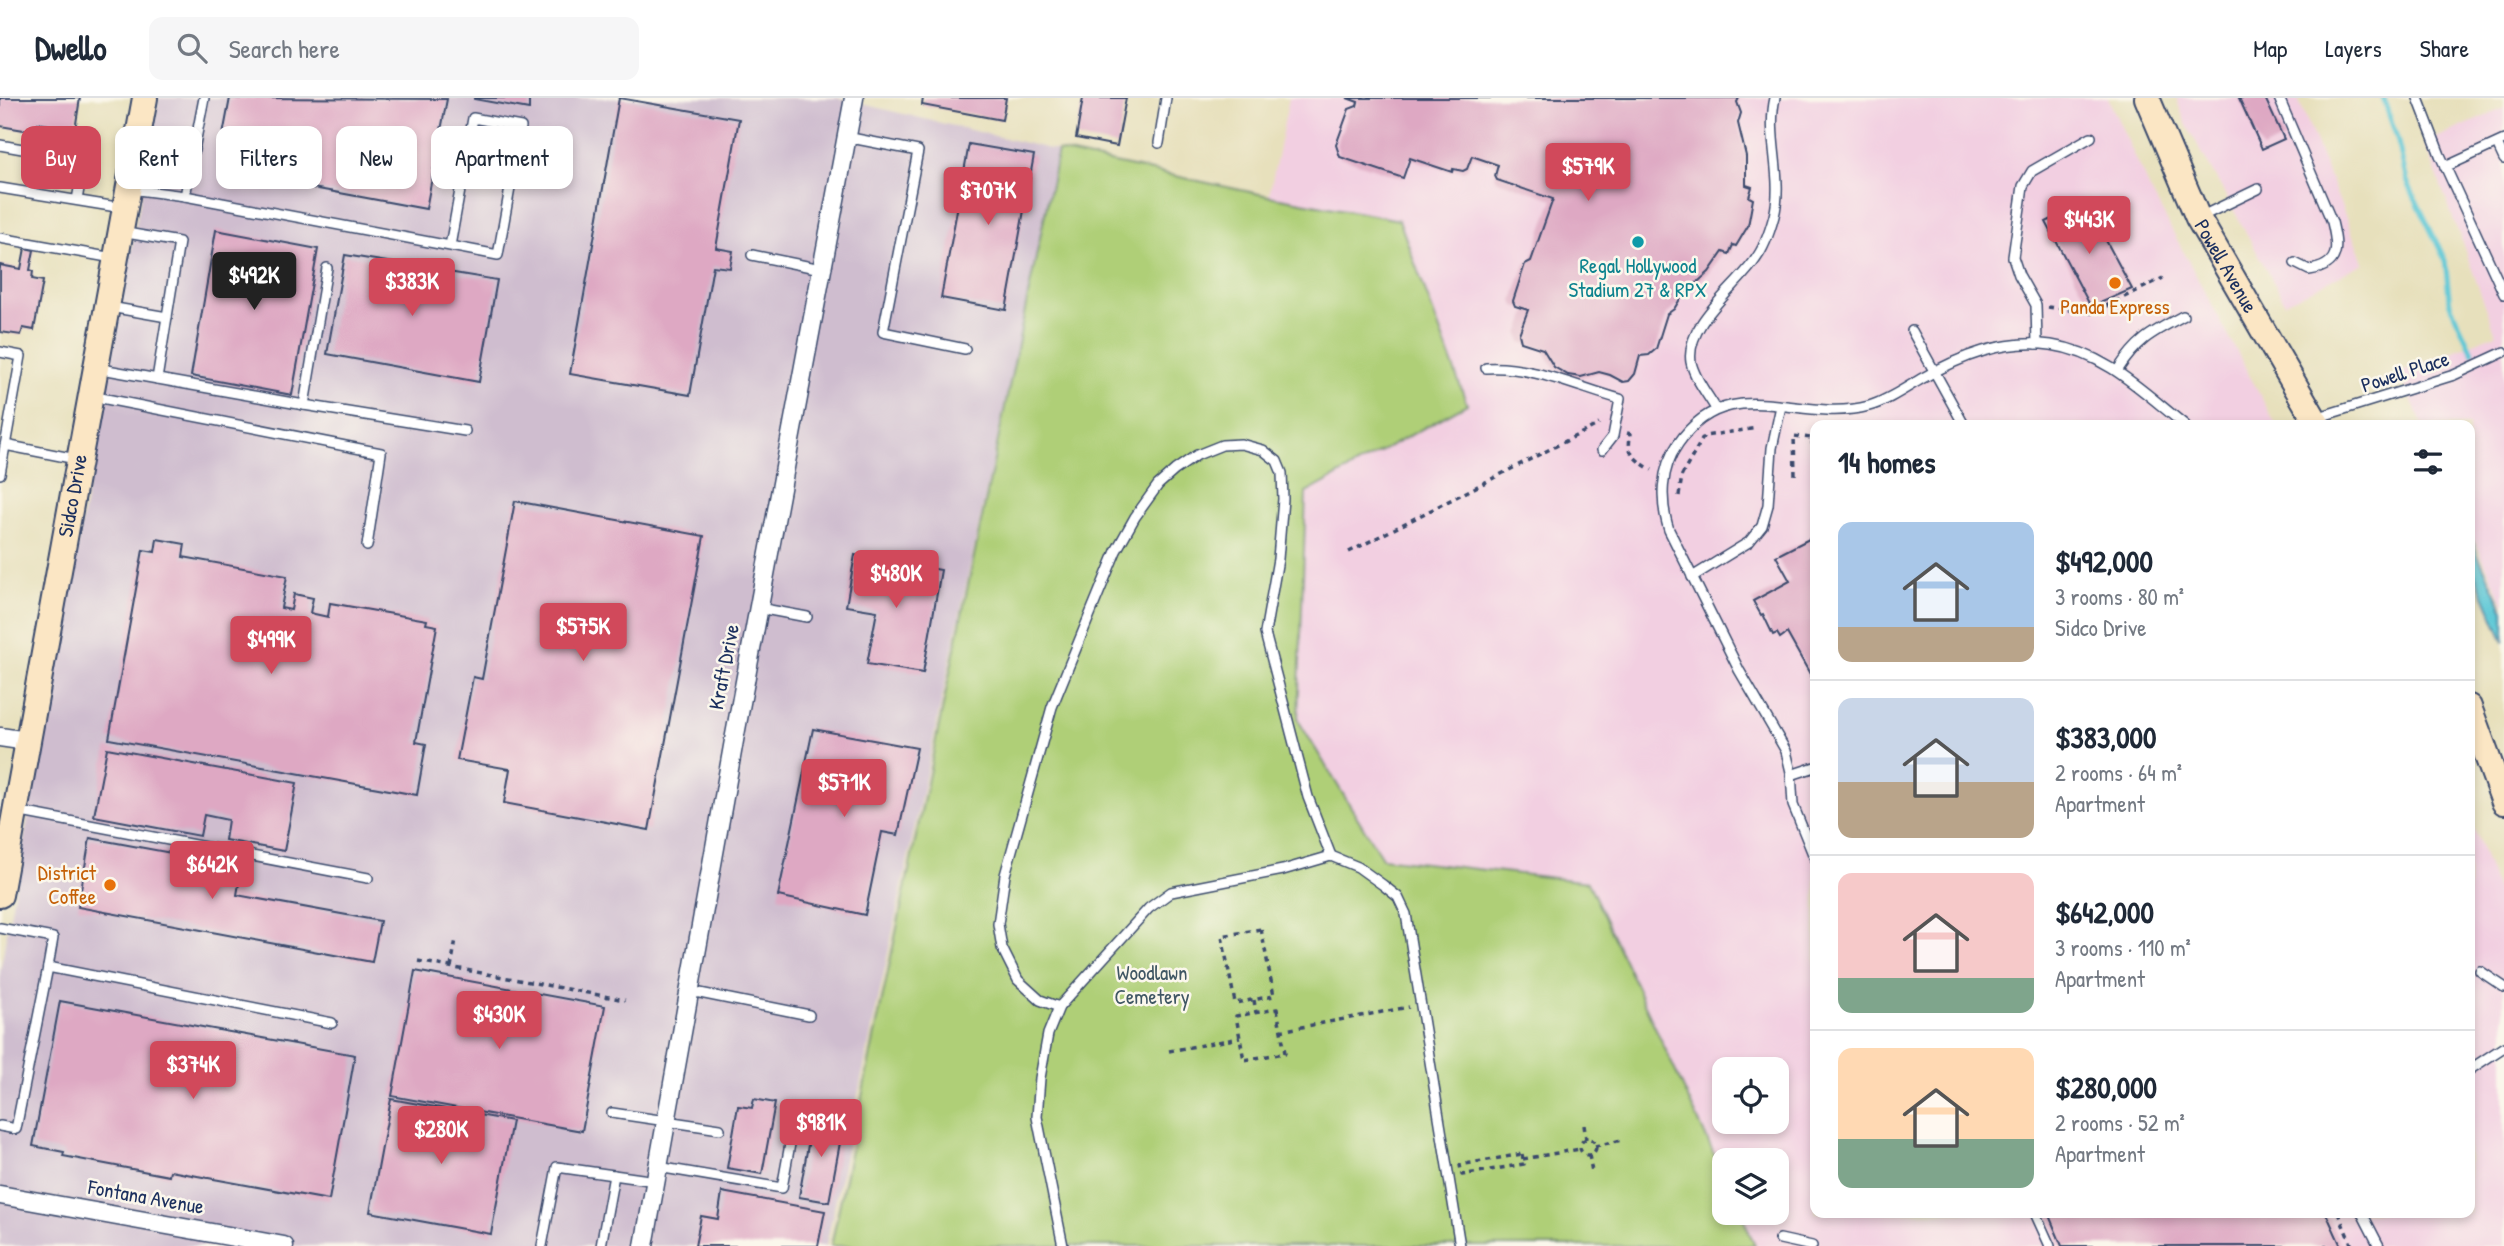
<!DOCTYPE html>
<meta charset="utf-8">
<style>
body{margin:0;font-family:"Patrick Hand",sans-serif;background:#f6f6f7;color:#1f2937;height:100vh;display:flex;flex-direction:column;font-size:26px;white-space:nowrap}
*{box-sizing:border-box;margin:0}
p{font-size:23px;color:#747a83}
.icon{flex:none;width:38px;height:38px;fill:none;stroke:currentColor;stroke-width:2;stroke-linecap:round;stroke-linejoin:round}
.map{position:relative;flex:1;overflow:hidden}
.details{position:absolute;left:1810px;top:322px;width:665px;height:798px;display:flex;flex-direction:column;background:#fff;border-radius:14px;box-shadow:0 4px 10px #0003}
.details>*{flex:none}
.hud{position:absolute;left:21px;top:28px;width:665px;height:63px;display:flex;gap:14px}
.buttons{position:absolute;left:1712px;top:959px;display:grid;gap:14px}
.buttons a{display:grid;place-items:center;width:77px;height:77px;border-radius:14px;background:#fff;box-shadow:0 4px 10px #0003;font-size:35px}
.price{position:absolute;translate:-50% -60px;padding:0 16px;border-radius:7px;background:#d1495b;color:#fff;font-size:23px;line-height:46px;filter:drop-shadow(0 2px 4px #0008)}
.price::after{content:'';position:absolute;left:50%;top:42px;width:21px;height:16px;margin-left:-10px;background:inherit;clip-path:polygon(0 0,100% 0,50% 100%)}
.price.selected{background:#222;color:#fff}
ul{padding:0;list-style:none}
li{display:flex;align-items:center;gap:21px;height:175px;padding:0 28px}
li+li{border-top:2px solid #e0e1e3}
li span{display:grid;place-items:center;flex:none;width:196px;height:140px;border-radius:14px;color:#555}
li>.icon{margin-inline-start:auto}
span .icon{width:84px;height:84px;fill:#fffc;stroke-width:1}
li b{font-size:30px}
h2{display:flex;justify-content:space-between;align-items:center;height:84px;padding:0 28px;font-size:30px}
.tag{padding:0 24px;border-radius:14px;background:#fff;box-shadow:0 4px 10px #0003;font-size:24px;line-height:63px}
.tag.selected{background:#d1495b;color:#fff}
header{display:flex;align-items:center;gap:42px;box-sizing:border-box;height:98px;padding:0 35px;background:#fff;border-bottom:2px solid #e0e1e3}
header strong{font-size:33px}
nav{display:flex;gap:38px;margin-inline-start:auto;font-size:24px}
.search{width:490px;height:63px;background:#f6f6f7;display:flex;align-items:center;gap:18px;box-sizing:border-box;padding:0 24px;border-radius:14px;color:#747a83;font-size:26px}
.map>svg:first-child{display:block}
</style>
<header>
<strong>Dwello</strong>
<div class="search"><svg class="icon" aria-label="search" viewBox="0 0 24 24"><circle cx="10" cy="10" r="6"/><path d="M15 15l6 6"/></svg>Search here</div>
<nav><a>Map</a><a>Layers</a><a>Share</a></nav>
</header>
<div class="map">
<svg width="2504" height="1148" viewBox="0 0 2504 1148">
<rect width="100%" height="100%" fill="#fbf7ec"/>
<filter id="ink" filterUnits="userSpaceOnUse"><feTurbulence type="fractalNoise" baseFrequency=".0143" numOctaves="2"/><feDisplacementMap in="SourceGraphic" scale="14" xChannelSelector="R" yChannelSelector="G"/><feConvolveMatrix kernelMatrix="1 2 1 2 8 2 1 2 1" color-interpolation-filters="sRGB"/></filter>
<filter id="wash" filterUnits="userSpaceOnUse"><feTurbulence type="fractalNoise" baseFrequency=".00686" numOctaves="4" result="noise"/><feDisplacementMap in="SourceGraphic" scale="28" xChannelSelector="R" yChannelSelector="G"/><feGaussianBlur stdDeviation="1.57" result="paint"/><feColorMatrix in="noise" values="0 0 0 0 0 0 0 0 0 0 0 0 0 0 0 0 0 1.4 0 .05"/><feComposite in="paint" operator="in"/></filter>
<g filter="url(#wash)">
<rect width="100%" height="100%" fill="#e7e0bc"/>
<g fill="#f2cfe1" fill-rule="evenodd">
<path d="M1289,0H2108L2150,91L2276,327H1815V1115H2469V717L2504,812V1148H1755L1741,1115H1776V1062H1724V1078L1588,785L1438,773L1382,760L1298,622L1306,395L1467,306L1269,98ZM1724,971H1776V1024H1724Z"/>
<polygon points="2176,0 2298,0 2364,165 2285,205 2185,24"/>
<polygon points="2504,10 2504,507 2469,430 2469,327 2423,327 2399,275 2496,236 2425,45"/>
</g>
<polygon fill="#cfbdcf" points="159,0 837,0 1058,53 826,1148 0,1148 0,873"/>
<polygon fill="#afcf77" stroke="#657f6a" stroke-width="2" points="1058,53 1269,98 1399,122 1467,306 1306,395 1298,622 1382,760 1588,784 1724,1078 1724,1115 1741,1115 1755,1148 831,1148"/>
<polygon fill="#5cc7d6" stroke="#3c7b9a" stroke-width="2" points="2469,432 2476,453 2504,512 2504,544 2469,463"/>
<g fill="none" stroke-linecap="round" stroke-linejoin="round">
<polyline stroke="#5cc7d6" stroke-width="5" points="2383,0 2397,40 2407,83 2445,162 2450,206 2472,254"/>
</g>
<g id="blocks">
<g fill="#dea8c3">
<polygon points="0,0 80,0 75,32 38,25 36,34 0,28"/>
<polygon points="230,0 447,1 426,111 248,78 255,43 223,37"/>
<polygon points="474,0 529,0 529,11 474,1"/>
<polygon points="619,0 739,21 716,150 733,153 730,170 713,168 690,297 570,276"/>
<polygon points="923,0 1006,0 1002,22 922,7"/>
<polygon points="1083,0 1126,0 1117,48 1076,40"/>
<polygon points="1347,0 1739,0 1737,4 1741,15 1738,25 1746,58 1746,87 1752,89 1749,99 1753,101 1748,128 1736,148 1733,147 1729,156 1723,154 1709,174 1682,198 1674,211 1667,216 1656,251 1649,257 1640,258 1635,276 1629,283 1623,284 1610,277 1599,274 1581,279 1568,277 1554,269 1543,251 1521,244 1519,236 1528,212 1515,208 1513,203 1525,166 1531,163 1553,101 1497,82 1495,78 1498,67 1472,58 1467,71 1463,73 1453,71 1452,74 1410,60 1403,80 1340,59 1336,47 1349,11 1357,8 1358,4"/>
<polygon points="2239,0 2265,0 2284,41 2262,51"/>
<polygon points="969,46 1034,57 1006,212 941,200"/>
<polygon points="2087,107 2132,191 2091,209 2046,124 2052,121 2054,124"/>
<polygon points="216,132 318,151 292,297 191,278"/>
<polygon points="25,150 34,152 30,172 33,173 32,181 43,183 34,232 23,230 21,237 0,234 0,167 21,171"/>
<polygon points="345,157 497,182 479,284 327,256"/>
<polygon points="515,403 704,438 649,732 504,705 510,671 457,662 473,579 482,581"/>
<polygon points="1815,438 1815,585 1787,535 1780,540 1777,535 1773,537 1763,516 1761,517 1753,503 1790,483 1776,458"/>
<polygon points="157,441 185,446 183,459 287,478 281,510 291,512 294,496 313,500 310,515 328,519 330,505 427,522 426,526 437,528 416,644 426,646 417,697 109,641 143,452 155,454"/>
<polygon points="855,457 941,472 923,575 867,566 877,513 846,508"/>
<polygon points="813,631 917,650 898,737 882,734 865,817 778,798"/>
<polygon points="107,650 297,685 284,753 225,742 228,722 204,717 200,738 94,718"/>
<polygon points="90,740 242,768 237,797 380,823 372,864 78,809"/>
<polygon points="415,873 605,908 582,1033 392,998"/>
<polygon points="60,903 355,957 329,1102 170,1073 169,1078 63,1058 64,1054 33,1048"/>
<polygon points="391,1001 512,1023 491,1136 370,1114"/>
<polygon points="754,1001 775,1005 762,1076 727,1070 738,1008 752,1010"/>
<polygon points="813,1018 844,1023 829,1104 799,1099"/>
<polygon points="722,1094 825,1113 818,1148 695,1148 701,1118 718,1121"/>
<polygon points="2048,1115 2326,1115 2341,1148 2062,1148"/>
</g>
</g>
</g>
<g filter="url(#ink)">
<use href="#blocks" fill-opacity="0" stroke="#3a4a6c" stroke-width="2"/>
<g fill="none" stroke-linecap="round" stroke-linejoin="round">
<g stroke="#3a4a6c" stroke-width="12">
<g id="lane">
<path d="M2279,0L2332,124C2338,149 2341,168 2309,172L2295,165"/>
<polyline points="2418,0 2440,57 2504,196"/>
<polyline points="846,39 918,53 883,234 965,251"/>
<polyline points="1159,45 1166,0"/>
<polyline points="2497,46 2504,61"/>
<polyline points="0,47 84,62 77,102"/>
<polyline points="2445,69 2504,42"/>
<polyline points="0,90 123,110"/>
<polyline points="130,91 185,98 498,157 521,29 473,20 450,148"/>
<polyline points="185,98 204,0"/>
<polyline points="2200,119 2258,91"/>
<polyline points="121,134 179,144 157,281"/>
<polyline points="0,140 113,160"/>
<polyline points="752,157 821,171"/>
<polyline points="110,209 167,219"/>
<polyline points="1912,233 1964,327"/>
<polyline points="2037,246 2036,207 2019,177 2013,159 2023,88 2032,73 2091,39"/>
<polyline points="0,254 21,258 0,376"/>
<polyline points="96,270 304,307 465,333"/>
<path d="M1486,270C1531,267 1577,289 1620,301L1613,338L1602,352"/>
<path d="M2117,273C2138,241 2151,235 2183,218"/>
<polyline points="91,298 381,355 367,448"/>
<polyline points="304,307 327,170"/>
<path d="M1716,311C1708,297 1694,280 1691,264C1685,226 1736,190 1755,162C1765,149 1770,133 1774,118C1784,79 1766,39 1775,0"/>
<polyline points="2293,327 2454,277 2504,254"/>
<polyline points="5,347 76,361"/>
<polyline points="1692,479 1749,444 1762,428 1768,407 1772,350 1781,308"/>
<polyline points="759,510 807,519"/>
<polyline points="1791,677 1815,669"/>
<polyline points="16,713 368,780"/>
<path d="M1815,761L1793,707L1791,674L1786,653L1739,572L1669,432C1660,404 1660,371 1678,346C1729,271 1799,327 1869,308C1887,303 1904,291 1921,281C1961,258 2003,241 2051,247C2106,255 2143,294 2185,327"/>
<polyline points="0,830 53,840 48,869"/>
<polyline points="2480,873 2504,889"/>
<polyline points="690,893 809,917"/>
<polyline points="1059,909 1040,902 1018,882 1002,850 998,826 1005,777 1052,609 1116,453 1135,419 1158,387 1175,372 1197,357 1222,347 1241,346 1263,352 1277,363 1282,375 1283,401 1278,461 1265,535 1308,699 1331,758"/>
<polyline points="2469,972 2504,949"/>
<polyline points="612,1015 720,1031"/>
<polyline points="0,1028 16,1031 48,869 332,925"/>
<polyline points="658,1069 782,1090 794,1024"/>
<polyline points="2035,1115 2050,1148"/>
<polyline points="2362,1115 2379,1148"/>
<polyline points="1780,1141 1812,1148"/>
<polyline points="542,1148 557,1069 656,1083"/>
<polyline points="601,1148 614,1077"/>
<polyline points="1063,1148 1037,1019 1040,980 1048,936 1059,909 1149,810 1171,794 1283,772 1331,758 1358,769 1383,787 1398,799 1406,816 1460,1148"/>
</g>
</g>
<g stroke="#3a4a6c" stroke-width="21">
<g id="street">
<polyline points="0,639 27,643"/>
<polyline points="0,1097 284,1148"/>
<polyline points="644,1148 735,637 854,0"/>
</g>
</g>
<g stroke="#3a4a6c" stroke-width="28">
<g id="secondary">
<path id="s1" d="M2147,0L2198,120L2318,327"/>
<polyline points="2469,609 2504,704"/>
<path id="s2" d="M0,797L145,0"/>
</g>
</g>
<g stroke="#3a4a6c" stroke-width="3.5" stroke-dasharray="5 5" stroke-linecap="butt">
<polyline points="2048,209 2092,215 2163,180"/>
<path d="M1627,335L1631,336C1625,356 1636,362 1652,372"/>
<polyline points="1795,377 1794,338 1811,340 1815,356"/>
<polyline points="1679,398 1682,377 1704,338 1757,330"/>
<polyline points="1349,454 1599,326"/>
<polygon points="1261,831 1274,898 1235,905 1222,838"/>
<polyline points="418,863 625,902"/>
<polyline points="451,869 456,841"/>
<polyline points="1254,902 1256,915"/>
<polygon points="1277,911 1285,955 1244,962 1236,918"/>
<polyline points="1280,933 1409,909"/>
<polyline points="1169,953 1240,940"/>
<polyline points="1584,1027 1586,1041"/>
<circle cx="1588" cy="1049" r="8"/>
<polyline points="1595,1048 1622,1042"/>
<polygon points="1522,1056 1524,1066 1462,1077 1460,1067"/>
<polyline points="1589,1057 1592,1074"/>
<polyline points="1523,1061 1580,1051"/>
<polyline points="2338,1115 2352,1148"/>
</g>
<use href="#lane" stroke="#fff" stroke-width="9"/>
<use href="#street" stroke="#fff" stroke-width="18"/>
<use href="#secondary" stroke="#fbe6c4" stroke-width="24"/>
</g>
</g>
<circle fill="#0f9aa8" stroke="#fbf7ec" stroke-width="2.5" cx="1638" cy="144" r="7"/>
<g fill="#e8710a" stroke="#fbf7ec" stroke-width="2.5">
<circle cx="2115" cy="185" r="7"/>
<circle cx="110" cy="787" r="7"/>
</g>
<g text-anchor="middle" stroke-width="5" stroke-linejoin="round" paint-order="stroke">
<g font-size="21" fill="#1b2f5e" stroke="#fbf7ec">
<text dy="7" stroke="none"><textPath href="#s1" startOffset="186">Powell Avenue</textPath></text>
<text transform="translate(2405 274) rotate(-18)" y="7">Powell Place</text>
<text dy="7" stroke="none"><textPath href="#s2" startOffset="406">Sidco Drive</textPath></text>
<text transform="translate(724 569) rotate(-79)" y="7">Kraft Drive</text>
<text transform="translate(146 1099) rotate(10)" y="7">Fontana Avenue</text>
</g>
<g font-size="21" fill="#0d838f" stroke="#fbf7ec">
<text x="1638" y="175">Regal Hollywood<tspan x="1638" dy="24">Stadium 27 &amp; RPX</tspan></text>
</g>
<g font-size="21" fill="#c56008" stroke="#fbf7ec">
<text x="2115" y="216">Panda Express</text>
<text x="96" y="782" text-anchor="end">District<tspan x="96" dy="24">Coffee</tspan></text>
</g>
<g font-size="21" fill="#405764" stroke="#fbf7ec">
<text x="1152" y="882">Woodlawn<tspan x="1152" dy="24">Cemetery</tspan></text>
</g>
</g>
</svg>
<div class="buttons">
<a><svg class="icon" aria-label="locate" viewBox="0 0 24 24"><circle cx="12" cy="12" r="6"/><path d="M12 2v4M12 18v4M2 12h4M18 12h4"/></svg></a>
<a><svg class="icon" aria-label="layers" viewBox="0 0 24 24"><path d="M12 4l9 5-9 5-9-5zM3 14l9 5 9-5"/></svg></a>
</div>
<b class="price" style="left:1588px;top:105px">$579K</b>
<b class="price" style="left:988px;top:129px">$707K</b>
<b class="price" style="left:2089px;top:158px">$443K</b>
<b class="price selected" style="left:254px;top:214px">$492K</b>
<b class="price" style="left:412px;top:220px">$383K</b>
<b class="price" style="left:896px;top:512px">$480K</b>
<b class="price" style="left:583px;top:565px">$575K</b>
<b class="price" style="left:271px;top:578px">$499K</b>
<b class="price" style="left:844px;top:721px">$571K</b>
<b class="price" style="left:212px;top:803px">$642K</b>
<b class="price" style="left:499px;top:953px">$430K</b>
<b class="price" style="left:193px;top:1003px">$374K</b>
<b class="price" style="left:821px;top:1061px">$981K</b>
<b class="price" style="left:441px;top:1068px">$280K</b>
<div class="hud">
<a class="tag selected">Buy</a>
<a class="tag">Rent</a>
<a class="tag">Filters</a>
<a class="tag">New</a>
<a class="tag">Apartment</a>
</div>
<section class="details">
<h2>14 homes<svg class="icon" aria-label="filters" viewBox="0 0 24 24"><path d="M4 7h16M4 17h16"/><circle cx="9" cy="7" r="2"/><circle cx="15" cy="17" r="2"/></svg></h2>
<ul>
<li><span style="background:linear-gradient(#a9c7e8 75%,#b9a48a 0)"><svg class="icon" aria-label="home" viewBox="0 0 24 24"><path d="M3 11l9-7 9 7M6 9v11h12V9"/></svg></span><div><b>$492,000</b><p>3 rooms · 80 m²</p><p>Sidco Drive</p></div></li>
<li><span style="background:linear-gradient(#c9d6e8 60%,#b9a48a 0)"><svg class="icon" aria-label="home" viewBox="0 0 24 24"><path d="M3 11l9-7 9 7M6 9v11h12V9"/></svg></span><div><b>$383,000</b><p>2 rooms · 64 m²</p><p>Apartment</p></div></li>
<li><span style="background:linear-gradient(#f6c9c9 75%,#7fa58c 0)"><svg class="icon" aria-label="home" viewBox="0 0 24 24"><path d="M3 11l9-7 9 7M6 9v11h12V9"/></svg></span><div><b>$642,000</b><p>3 rooms · 110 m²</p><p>Apartment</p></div></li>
<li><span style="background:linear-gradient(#ffd9b3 65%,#7fa58c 0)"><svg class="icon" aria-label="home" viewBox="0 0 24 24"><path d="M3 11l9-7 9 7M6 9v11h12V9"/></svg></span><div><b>$280,000</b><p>2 rooms · 52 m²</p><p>Apartment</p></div></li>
</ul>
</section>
</div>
